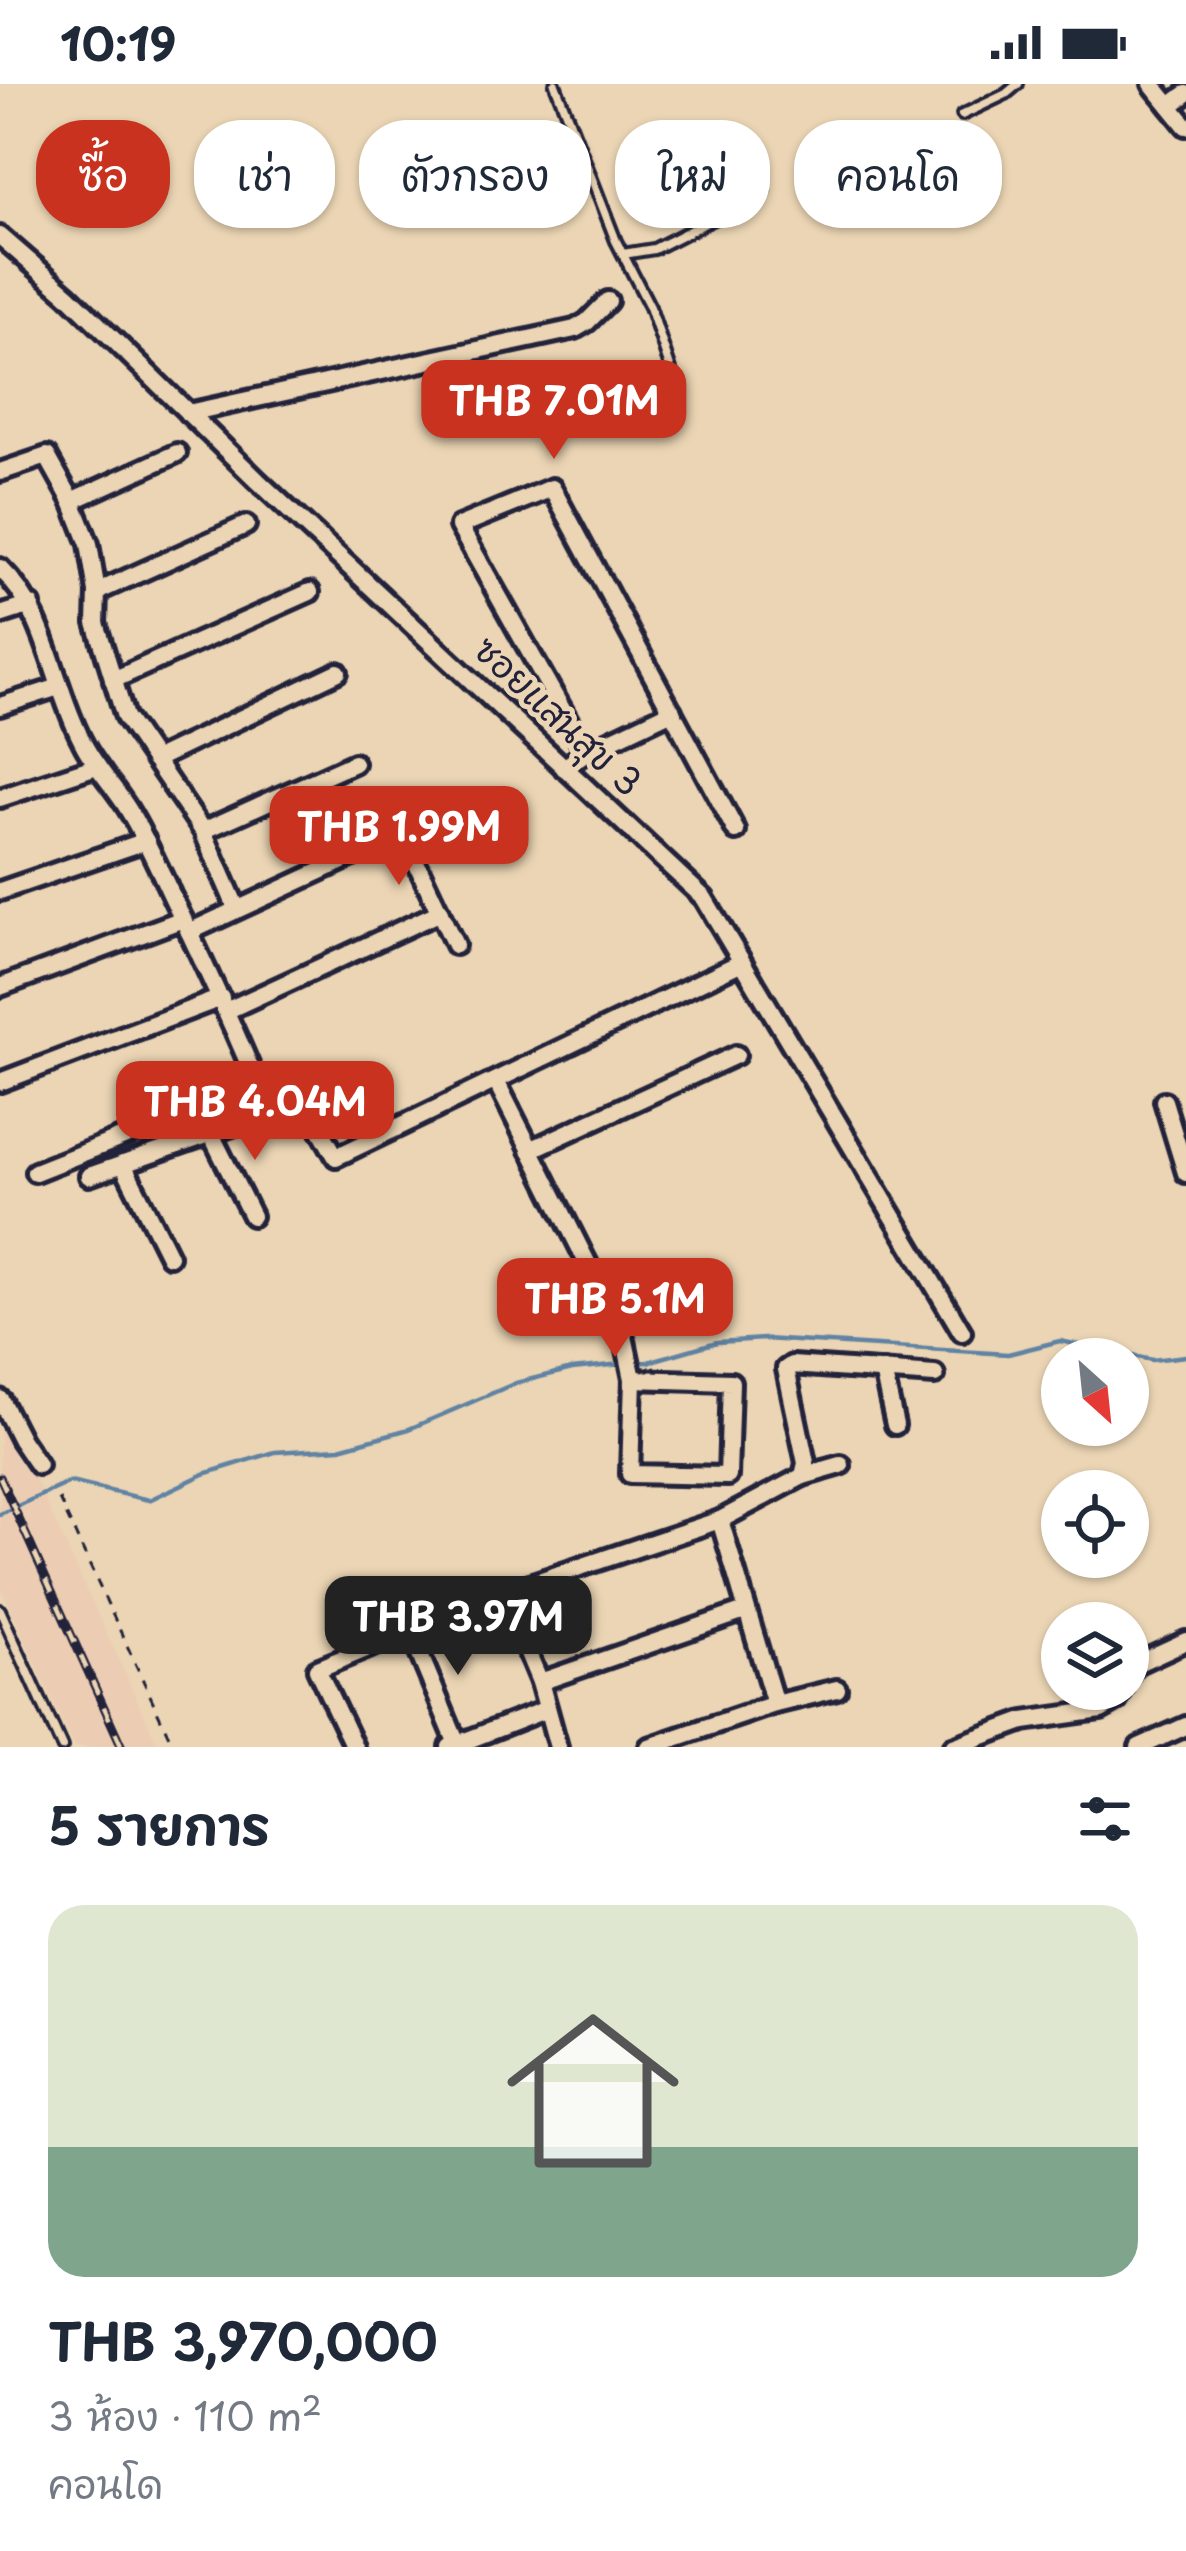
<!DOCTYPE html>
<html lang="th">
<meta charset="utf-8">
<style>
body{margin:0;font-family:"Playpen Sans","Playpen Sans Thai",sans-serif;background:#f2f2f3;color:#1f2937;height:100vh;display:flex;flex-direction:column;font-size:45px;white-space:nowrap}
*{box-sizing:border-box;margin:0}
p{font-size:39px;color:#747a83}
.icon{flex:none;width:66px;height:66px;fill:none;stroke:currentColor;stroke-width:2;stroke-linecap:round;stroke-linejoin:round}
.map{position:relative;height:1663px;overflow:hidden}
.side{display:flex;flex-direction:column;background:#fff;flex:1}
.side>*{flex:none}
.guide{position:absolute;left:36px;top:36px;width:1116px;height:108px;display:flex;gap:24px}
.needle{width:78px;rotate:153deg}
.buttons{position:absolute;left:1041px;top:1254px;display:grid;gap:24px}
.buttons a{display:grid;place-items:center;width:108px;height:108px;border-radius:50%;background:#fff;box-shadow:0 3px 9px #0004;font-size:60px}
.price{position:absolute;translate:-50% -102px;padding:0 27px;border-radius:24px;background:#c8321e;color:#fff;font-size:39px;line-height:78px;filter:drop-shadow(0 3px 6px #0008)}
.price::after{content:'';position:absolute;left:50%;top:72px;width:36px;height:27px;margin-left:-18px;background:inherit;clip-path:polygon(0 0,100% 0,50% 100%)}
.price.selected{background:#222;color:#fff}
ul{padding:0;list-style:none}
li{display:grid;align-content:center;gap:24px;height:636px;padding:0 48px}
li span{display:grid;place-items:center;height:372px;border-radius:36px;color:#555}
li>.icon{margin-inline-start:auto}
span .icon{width:216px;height:216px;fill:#fffc;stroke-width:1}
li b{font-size:51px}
h2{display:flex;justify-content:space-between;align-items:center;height:144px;padding:0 48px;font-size:51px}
.pill{padding:0 42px;border-radius:48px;background:#fff;box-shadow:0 3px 9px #0004;font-size:42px;line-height:108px}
.pill.selected{background:#c8321e;color:#fff}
.status{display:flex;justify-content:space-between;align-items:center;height:84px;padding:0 60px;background:#fff;direction:ltr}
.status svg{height:33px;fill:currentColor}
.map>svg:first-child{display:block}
</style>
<div class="status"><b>10:19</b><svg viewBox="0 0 49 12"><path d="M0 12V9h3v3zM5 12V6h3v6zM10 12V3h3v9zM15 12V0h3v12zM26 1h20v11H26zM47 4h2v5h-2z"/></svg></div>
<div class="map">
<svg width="1186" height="1663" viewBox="0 0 1186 1663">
<rect width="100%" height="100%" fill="#ebd5b4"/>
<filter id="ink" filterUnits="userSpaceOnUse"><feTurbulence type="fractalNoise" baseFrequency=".00833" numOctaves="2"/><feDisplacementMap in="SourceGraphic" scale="24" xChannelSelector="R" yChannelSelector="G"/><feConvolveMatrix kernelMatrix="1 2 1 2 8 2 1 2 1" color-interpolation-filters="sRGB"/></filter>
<g filter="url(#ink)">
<polygon fill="#eccdb3" points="0,1319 159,1663 74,1663 0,1501"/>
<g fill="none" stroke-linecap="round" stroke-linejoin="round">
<g stroke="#6083a3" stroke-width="4.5">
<polyline points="633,1279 648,1278 717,1258 764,1255 1008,1270 1060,1257 1152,1276 1186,1272"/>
<polyline points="0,1430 70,1398 149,1416 204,1390 275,1368 340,1364 409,1345 516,1299 572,1285 622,1280"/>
</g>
<g stroke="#22223b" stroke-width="16">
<g id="service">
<polyline points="555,0 616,157 650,223 677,304"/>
<polyline points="962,31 1006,10 1018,0"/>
<polyline points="623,170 654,165 764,109"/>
<polyline points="0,1526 62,1663"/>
</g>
</g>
<g stroke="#22223b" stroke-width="26">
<g id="minor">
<polyline points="1152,0 1186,42"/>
<polyline points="1170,22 1186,10"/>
<polyline points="0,152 68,211 258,397 704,814 962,1248"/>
<polyline points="188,329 575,245 587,238 608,217"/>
<polyline points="0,388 47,372 72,417 89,460 97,508 96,539 125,633 203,747 237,825"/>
<polyline points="72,417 177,369"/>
<path d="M0,484C48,529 52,600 82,657C94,682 114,702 128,725C149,759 164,797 182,833C208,888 234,943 257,1000L35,1088"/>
<polyline points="97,508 246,441"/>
<polyline points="0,531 31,521"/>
<polyline points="113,596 310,508"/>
<polyline points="0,622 59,603"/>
<polyline points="586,668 459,442 552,404 736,747"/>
<polyline points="154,676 338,588"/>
<polyline points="564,684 586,668 672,627"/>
<polyline points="0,714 97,682"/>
<polyline points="391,725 455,861"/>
<polyline points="203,747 354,679"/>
<polyline points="0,807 146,757"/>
<polyline points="189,848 403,749"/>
<polyline points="0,903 183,835"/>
<polyline points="228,926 440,828"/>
<polyline points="496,997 624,1252 633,1295"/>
<polyline points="0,998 221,914"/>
<polyline points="1164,1017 1186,1089"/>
<polyline points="211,1050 252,1132"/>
<polyline points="530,1066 736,971"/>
<polyline points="123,1080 169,1172"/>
<polyline points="89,1092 304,1017 336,1073 742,878"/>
<polyline points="883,1287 895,1341"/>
<polygon points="633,1295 731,1298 728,1392 630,1390"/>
<polyline points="0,1315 21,1356 38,1381"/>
<polyline points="803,1392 841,1381"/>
<polyline points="720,1436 775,1620"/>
<polyline points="503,1509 540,1598 558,1663"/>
<polyline points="410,1547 457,1660"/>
<polyline points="1128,1592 1136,1580 1186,1557"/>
<polyline points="540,1598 745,1527"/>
<polyline points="354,1663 317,1585 503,1509 720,1436 803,1392 806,1379 786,1285 792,1281 935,1291"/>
<polyline points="450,1663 547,1625"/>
<polyline points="649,1663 775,1620 837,1605"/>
<polyline points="953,1663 1024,1637 1101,1626 1117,1617 1123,1605"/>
<polyline points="1139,1663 1186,1642"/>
</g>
</g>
<polyline stroke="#22223b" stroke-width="3" stroke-dasharray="9 9" stroke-linecap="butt" points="59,1415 174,1663"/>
<use href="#service" stroke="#ebd5b4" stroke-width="8"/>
<use href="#minor" stroke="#ebd5b4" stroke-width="16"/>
<g stroke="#22223b" stroke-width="9">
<polyline id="rail" points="0,1393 122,1663"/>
</g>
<use href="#rail" stroke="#ebd5b4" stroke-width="4.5" stroke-dasharray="14" stroke-linecap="butt"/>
</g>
</g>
<g text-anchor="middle" stroke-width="10" stroke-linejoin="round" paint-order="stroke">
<g font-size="36" fill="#22223b" stroke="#ebd5b4">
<text transform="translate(558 632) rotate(43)" y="13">ซอยแสนสุข 3</text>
</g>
</g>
</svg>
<div class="buttons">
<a><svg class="needle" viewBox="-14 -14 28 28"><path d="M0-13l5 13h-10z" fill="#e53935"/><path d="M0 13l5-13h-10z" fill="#747a83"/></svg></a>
<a><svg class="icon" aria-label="locate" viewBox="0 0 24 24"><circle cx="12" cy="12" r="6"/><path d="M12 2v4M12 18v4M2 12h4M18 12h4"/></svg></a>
<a><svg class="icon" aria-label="layers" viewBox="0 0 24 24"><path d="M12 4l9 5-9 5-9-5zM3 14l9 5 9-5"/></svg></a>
</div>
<b class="price" style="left:554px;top:378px">THB 7.01M</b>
<b class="price" style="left:399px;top:804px">THB 1.99M</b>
<b class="price" style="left:255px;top:1079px">THB 4.04M</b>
<b class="price" style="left:615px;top:1276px">THB 5.1M</b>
<b class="price selected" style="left:458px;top:1594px">THB 3.97M</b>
<div class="guide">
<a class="pill selected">ซื้อ</a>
<a class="pill">เช่า</a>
<a class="pill">ตัวกรอง</a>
<a class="pill">ใหม่</a>
<a class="pill">คอนโด</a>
</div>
</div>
<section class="side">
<h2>5 รายการ<svg class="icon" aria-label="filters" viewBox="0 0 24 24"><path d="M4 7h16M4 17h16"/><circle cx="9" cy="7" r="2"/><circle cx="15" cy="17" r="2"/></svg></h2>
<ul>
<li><span style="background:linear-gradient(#dfe7d0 65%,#7fa58c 0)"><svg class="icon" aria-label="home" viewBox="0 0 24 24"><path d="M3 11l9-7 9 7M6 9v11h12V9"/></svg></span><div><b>THB 3,970,000</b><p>3 ห้อง · 110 m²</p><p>คอนโด</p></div></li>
</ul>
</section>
